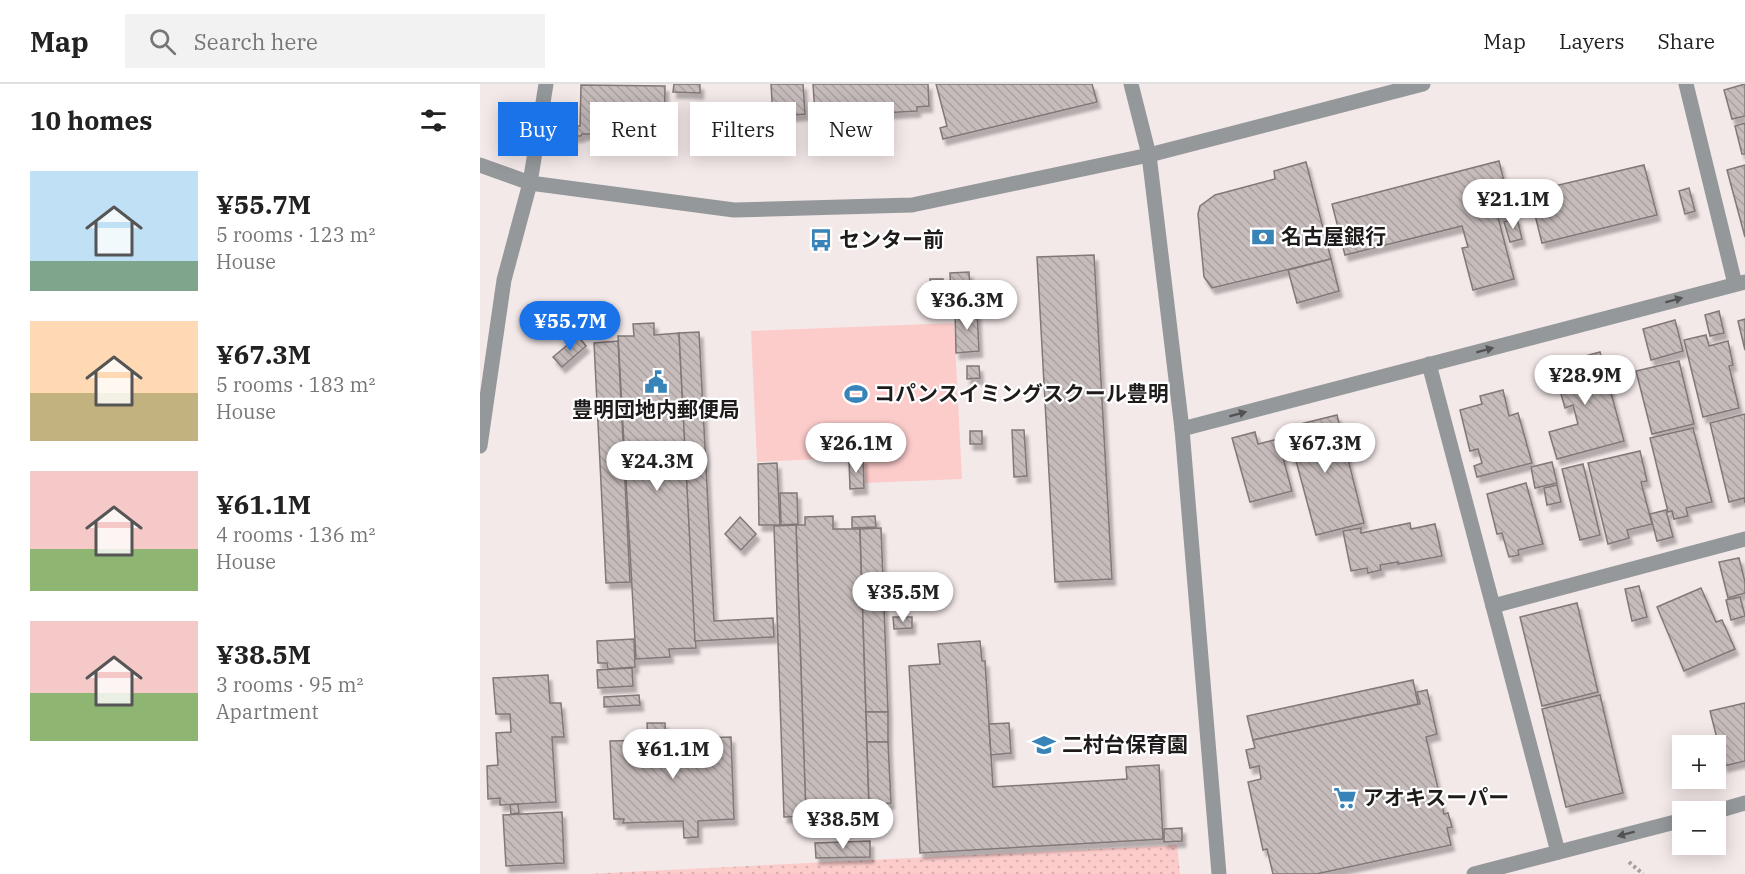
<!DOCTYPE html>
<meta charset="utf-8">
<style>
body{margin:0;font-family:"IBM Plex Serif","Noto Sans JP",serif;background:#f2f2f2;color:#222;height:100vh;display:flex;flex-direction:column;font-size:22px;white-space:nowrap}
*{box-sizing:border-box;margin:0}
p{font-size:20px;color:#767676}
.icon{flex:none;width:33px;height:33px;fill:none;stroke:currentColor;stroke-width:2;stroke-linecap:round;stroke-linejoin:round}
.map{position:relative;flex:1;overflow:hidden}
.sheet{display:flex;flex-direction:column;background:#fff;width:480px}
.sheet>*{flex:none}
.top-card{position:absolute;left:18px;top:18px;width:570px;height:54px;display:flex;gap:12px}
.controls{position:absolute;left:1192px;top:651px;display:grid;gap:12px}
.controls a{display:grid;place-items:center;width:54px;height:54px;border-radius:0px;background:#fff;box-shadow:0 3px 15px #0003;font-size:30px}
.price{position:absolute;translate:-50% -51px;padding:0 14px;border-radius:21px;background:#fff;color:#222;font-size:20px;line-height:39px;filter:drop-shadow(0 2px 3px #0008)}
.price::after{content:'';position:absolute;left:50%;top:36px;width:18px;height:14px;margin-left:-9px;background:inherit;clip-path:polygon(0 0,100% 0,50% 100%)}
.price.current{background:#1a73e8;color:#fff}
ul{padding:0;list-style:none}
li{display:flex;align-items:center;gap:18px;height:150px;padding:0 30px}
li span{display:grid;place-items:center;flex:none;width:168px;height:120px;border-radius:0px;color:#555}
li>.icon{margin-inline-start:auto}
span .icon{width:72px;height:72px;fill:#fffc;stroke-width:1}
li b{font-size:26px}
h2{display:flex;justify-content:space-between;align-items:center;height:72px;padding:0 30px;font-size:26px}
.chip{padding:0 21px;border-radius:0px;background:#fff;box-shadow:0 3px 15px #0003;font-size:21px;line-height:54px}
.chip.current{background:#1a73e8;color:#fff}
header{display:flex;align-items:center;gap:36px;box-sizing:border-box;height:84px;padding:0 30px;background:#fff;border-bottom:2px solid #e0e0e0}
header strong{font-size:28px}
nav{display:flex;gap:33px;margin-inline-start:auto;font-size:21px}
.search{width:420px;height:54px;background:#f2f2f2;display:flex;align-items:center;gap:15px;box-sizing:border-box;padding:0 21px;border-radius:0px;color:#767676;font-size:22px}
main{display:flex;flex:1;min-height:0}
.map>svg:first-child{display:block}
</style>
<header>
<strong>Map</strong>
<div class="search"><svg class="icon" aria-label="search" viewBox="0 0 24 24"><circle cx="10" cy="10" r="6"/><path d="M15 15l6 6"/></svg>Search here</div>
<nav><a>Map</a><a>Layers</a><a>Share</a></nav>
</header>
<main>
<section class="sheet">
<h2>10 homes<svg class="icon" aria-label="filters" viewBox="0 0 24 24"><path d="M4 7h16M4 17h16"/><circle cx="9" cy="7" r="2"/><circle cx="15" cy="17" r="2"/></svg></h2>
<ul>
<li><span style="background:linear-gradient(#bfe0f5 75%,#7fa58c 0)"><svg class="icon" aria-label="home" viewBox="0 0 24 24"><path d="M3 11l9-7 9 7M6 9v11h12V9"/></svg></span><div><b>¥55.7M</b><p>5 rooms · 123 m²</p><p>House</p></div></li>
<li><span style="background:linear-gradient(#ffd9b3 60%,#c2b280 0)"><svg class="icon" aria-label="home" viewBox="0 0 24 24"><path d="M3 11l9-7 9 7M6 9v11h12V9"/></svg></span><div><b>¥67.3M</b><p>5 rooms · 183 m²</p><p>House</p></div></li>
<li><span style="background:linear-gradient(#f6c9c9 65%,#8fb573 0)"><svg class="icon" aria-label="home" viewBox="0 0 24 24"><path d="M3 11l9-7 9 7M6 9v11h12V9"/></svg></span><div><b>¥61.1M</b><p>4 rooms · 136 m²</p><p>House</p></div></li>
<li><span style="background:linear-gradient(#f6c9c9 60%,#8fb573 0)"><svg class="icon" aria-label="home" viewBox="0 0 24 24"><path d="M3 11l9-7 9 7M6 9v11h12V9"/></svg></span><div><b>¥38.5M</b><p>3 rooms · 95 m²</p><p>Apartment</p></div></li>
</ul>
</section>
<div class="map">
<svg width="1265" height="790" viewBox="0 0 1265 790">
<defs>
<pattern id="green-dots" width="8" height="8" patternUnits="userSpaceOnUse" patternTransform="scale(1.5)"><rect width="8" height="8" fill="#fccccb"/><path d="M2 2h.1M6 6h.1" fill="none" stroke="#d8afae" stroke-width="1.8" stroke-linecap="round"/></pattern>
<pattern id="building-back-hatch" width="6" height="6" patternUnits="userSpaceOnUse" patternTransform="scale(1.5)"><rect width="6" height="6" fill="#c6bcbb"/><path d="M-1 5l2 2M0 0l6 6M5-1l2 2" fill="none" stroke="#aaa1a0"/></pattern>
<filter id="shadow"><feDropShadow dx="3.5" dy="6" stdDeviation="1.5" flood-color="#0004"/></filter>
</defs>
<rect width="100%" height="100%" fill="#f4e9e9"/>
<polygon fill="url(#green-dots)" points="697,761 700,790 106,790"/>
<polygon fill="#fccccb" points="474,239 482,395 385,399 383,373 277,378 271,247"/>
<g fill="url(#building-back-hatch)" stroke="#817877" stroke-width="1.5" filter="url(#shadow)">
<polygon points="194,0 220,0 220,9 193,8"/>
<polygon points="291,0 323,0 325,30 293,33"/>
<polygon points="333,0 448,0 449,22 437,23 437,27 402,29 402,25 382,27 382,31 345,33 345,29 335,30"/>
<polygon points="456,0 612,0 617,18 463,55 460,44 467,42"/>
<polygon points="1265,0 1265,32 1252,35 1244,6"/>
<polygon points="101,1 185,2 184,57 175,61 166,61 158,56 150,61 144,61 138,56 138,50 102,50 101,52 88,52 85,47 87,42 100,42"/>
<polygon points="1265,39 1265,70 1262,70 1255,42"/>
<polygon points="1019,77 1032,130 1018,133 1034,195 993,206 982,164 988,163 982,142 865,171 852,120"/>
<polygon points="826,78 851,175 732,204 724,193 718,130 720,122 735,111 795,95 794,87"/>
<polygon points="1164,81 1177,131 1062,159 1051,115 1071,110 1070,103"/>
<polygon points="1265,81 1265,153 1247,86"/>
<polygon points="1209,104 1215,127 1205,130 1199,107"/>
<polygon points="1037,134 1042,155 1030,158 1024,138"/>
<polygon points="614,171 632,495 575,498 557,173"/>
<polygon points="851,175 859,207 817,219 808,186"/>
<polygon points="489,188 491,215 471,215 470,189"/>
<polygon points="450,195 463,195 463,207 451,208"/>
<polygon points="497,225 499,267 476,269 475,226"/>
<polygon points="1239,227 1244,249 1230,252 1225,231"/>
<polygon points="1265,235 1265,266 1258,237"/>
<polygon points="1195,236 1203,267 1171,276 1163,245"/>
<polygon points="174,239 174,251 199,249 216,564 189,565 190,573 156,575 138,252 154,252 153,240"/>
<polygon points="219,248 234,537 293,534 294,553 215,557 199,249"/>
<polygon points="1226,251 1229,262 1248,257 1253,281 1249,282 1259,324 1223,333 1204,256"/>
<polygon points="98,252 106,262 82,283 73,273"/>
<polygon points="138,257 150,498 126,499 114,259"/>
<polygon points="1120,268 1144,357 1077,375 1069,348 1098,340 1093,321 1085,324 1078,299 1066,302 1062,284"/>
<polygon points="1199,277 1214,340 1172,350 1156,287"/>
<polygon points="487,282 499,282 500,294 487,295"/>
<polygon points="1023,306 1029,332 1038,329 1052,379 997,393 994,382 1002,379 998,365 990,367 980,326 1002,320 1000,312"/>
<polygon points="1265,330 1265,419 1264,414 1249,418 1230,339"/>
<polygon points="857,331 884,439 836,451 815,373 811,374 804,344"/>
<polygon points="1213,344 1232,418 1206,424 1208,432 1194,435 1192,427 1188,428 1170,354"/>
<polygon points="532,346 544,346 547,392 534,393"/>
<rect x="490" y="347" width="12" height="13"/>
<polygon points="775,348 778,360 798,355 812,407 770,418 752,354"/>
<polygon points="1160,367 1167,397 1161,398 1172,440 1147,446 1149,454 1128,460 1108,379"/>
<polygon points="383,374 384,404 370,405 369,375"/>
<polygon points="1072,378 1077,399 1055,404 1051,383"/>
<polygon points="297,379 300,441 279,441 278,380"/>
<polygon points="1103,380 1120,451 1100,456 1082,385"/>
<polygon points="1046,399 1063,460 1038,466 1039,471 1029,473 1022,449 1017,450 1007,410"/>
<polygon points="1077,401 1081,418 1067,421 1064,404"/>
<polygon points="300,409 317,409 318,440 301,441"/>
<polygon points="1186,426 1193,453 1177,457 1170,430"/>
<polygon points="353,432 353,445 380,445 389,723 362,724 362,738 336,739 336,735 326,735 316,441 325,441 325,433"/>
<polygon points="395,432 396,443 372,444 372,433"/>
<polygon points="260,433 276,450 261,466 245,450"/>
<polygon points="930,439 931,445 955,440 962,472 918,480 918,478 900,481 901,486 888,489 887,484 871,487 863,447 881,444 881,449"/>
<polygon points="316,441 326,732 304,733 294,442"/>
<polygon points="401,444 408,628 386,628 380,445"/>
<polygon points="1259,474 1265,498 1265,509 1248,514 1239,478"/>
<polygon points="1159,502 1167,533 1152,537 1145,505"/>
<polygon points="1221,504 1236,538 1242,536 1255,565 1204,587 1177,523"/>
<polygon points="1260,513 1265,532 1251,536 1246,516"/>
<polygon points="1097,519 1118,608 1062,622 1040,533"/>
<polygon points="413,533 432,533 432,544 414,545"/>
<polygon points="154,555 155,583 128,585 127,579 118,579 117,557"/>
<polygon points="500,557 502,577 505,577 513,703 647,695 646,683 679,681 683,755 440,769 429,582 460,580 458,560"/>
<polygon points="152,584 153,602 118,604 117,586"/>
<polygon points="68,591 70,619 81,619 84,653 72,653 76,718 20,721 20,714 8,715 7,682 18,681 16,649 31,648 30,630 16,630 13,594"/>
<polygon points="933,596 938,620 773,656 767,632"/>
<polygon points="947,606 957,650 946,653 964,730 968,729 972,743 967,744 971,761 836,790 793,790 787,765 783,766 768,698 781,695 779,682 770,684 766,666 775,664 773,656 940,620 937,608"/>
<polygon points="159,611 160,621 124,623 124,613"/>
<polygon points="1120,611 1143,709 1086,723 1062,625"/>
<polygon points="1265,619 1265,677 1244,682 1230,627"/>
<polygon points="386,628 408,628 408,658 387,658"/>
<polygon points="167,639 185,639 186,655 251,653 254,735 218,737 218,753 204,754 203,737 143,739 144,735 134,735 130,657 168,656"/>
<polygon points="529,639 531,669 511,671 509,640"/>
<polygon points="387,658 408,658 411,719 389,720"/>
<polygon points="38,720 39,729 31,730 30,721"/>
<polygon points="391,724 392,745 364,746 363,725"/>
<polygon points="82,728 84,779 26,782 23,731"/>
<polygon points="702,744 702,757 684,758 684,745"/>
<polygon points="390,757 390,773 336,774 335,759"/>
</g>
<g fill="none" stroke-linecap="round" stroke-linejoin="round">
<polyline stroke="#a79e9e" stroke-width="4" stroke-dasharray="3 3" stroke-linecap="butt" points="1149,778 1163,790"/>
<g stroke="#95989a" stroke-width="15">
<polyline points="1206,0 1255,200"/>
<polyline points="50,99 66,0"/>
<polyline points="949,280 1078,768"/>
<polyline points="702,345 1265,198"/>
<polyline points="1013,522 1265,455"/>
<polyline points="1234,728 1265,719"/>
<polyline points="994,790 1203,736"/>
</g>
<g stroke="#95989a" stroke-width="15">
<polyline points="651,0 669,71 702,345 739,790"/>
<polyline points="0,81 50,99 254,126 432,121 669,71 943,0"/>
<polyline points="0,362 24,196 50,99"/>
</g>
</g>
<defs><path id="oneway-solid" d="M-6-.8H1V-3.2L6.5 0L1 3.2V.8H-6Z" transform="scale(1.5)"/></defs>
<g fill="#545354">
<use href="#oneway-solid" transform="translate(1194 216) rotate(-15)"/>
<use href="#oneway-solid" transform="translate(1005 266) rotate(-15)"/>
<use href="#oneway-solid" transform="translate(758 330) rotate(-15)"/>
<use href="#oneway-solid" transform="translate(1146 750) rotate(165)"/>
</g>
<defs>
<g id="bank-bare" transform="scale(1.8)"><path d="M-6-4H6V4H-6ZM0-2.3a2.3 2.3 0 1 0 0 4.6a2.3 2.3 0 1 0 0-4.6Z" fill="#3883b7" stroke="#fff" stroke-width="2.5" paint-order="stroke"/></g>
<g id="bus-bare" transform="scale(1.8)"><path d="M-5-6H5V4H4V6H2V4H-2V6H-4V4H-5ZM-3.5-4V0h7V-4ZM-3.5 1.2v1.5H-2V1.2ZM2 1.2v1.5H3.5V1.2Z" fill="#3883b7" stroke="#fff" stroke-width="2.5" paint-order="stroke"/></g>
<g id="civic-bare" transform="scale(1.8)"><path d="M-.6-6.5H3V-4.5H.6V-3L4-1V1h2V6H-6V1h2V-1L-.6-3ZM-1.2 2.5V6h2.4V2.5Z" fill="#3883b7" stroke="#fff" stroke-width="2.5" paint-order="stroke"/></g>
<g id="stadium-bare" transform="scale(1.8)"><path d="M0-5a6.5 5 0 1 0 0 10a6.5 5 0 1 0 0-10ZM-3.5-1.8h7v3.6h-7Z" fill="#3883b7" stroke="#fff" stroke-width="2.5" paint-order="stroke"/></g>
<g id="school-bare" transform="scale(1.8)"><path d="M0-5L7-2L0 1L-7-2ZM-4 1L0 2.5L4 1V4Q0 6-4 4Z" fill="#3883b7" stroke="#fff" stroke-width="2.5" paint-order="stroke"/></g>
<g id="supermarket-bare" transform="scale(1.8)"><path d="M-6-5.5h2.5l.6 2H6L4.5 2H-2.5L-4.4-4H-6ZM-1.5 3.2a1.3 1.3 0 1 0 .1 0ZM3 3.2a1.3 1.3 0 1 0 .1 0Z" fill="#3883b7" stroke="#fff" stroke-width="2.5" paint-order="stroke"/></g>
</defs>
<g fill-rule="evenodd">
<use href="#bank-bare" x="783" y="153"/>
<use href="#bus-bare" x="341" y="156"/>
<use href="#civic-bare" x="176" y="298"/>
<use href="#stadium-bare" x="376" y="310"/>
<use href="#school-bare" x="564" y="661"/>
<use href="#supermarket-bare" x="865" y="714"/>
</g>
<g text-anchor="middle" stroke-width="4.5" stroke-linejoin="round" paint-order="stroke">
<g font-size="21" font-weight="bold" fill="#1f1b1b" stroke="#fff" text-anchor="start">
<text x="801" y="160">名古屋銀行</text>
<text x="359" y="163">センター前</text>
<text x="394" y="317">コパンスイミングスクール豊明</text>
<text x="176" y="333" text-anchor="middle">豊明団地内郵便局</text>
<text x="582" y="668">二村台保育園</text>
<text x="883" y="721">アオキスーパー</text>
</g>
</g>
</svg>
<div class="controls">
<a>+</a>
<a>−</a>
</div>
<b class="price" style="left:1033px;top:146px">¥21.1M</b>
<b class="price" style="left:487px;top:247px">¥36.3M</b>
<b class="price current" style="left:90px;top:268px">¥55.7M</b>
<b class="price" style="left:1105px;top:322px">¥28.9M</b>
<b class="price" style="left:376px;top:390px">¥26.1M</b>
<b class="price" style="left:845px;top:390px">¥67.3M</b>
<b class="price" style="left:177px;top:408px">¥24.3M</b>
<b class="price" style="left:423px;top:539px">¥35.5M</b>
<b class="price" style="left:193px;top:696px">¥61.1M</b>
<b class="price" style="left:363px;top:766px">¥38.5M</b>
<div class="top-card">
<a class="chip current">Buy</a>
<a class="chip">Rent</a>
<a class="chip">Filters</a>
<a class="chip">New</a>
</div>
</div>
</main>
